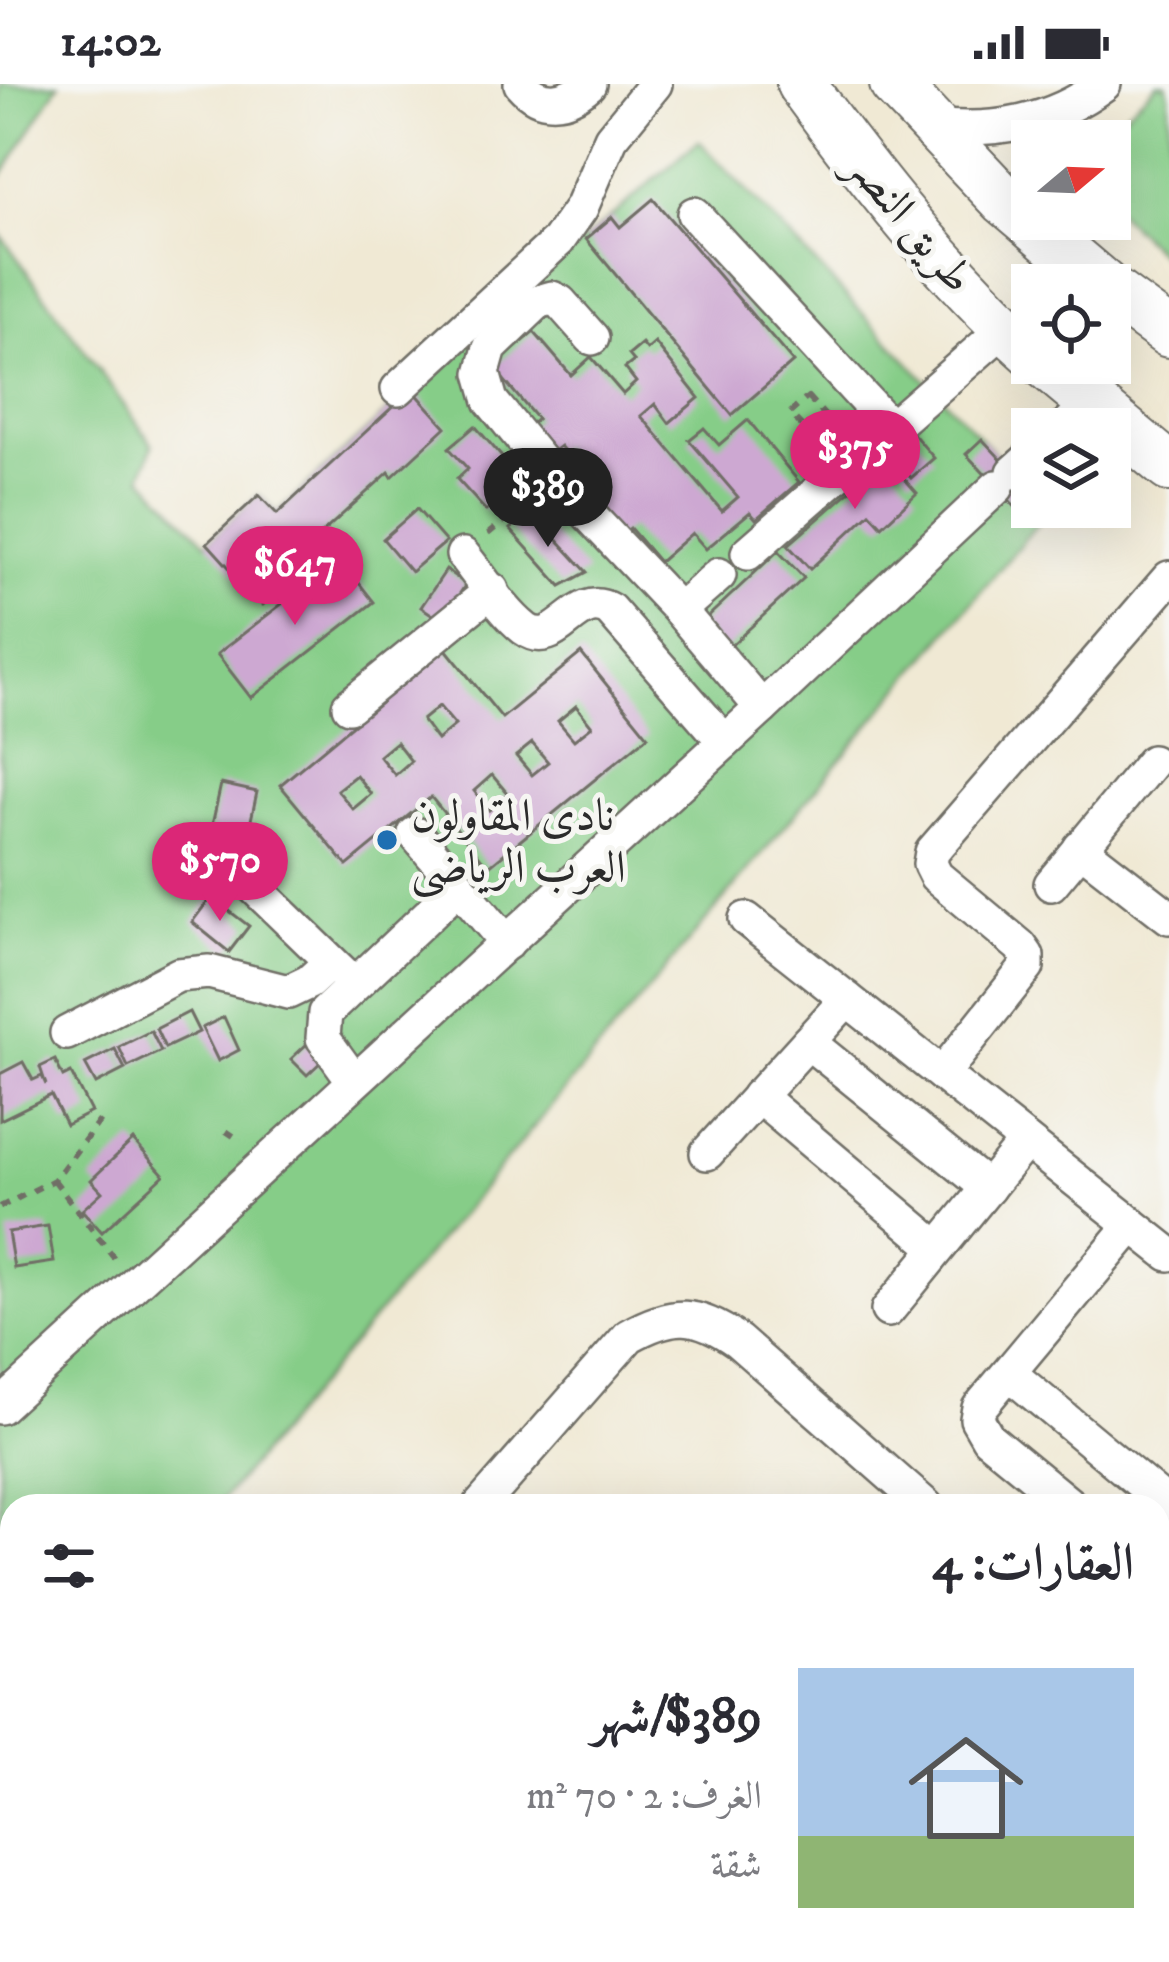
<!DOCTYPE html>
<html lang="ar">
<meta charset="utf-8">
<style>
body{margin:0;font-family:"IM FELL DW Pica",Amiri,serif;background:#f2f2f3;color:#2b2b33;direction:rtl;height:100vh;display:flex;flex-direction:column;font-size:45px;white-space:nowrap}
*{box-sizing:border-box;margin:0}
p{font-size:39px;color:#7c7c81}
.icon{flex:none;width:66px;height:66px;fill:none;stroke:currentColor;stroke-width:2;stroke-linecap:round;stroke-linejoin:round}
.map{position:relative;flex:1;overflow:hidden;direction:ltr}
.panel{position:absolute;left:0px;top:1410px;width:1170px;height:468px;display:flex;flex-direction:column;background:#fff;border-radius:36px 36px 0 0;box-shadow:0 12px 48px #0002;direction:rtl}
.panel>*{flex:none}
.needle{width:78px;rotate:71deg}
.tools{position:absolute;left:1011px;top:36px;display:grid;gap:24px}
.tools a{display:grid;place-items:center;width:120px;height:120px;border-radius:0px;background:#fff;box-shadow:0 12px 48px #0002;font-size:60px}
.price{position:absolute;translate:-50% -102px;padding:0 27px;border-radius:42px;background:#db2777;color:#fff;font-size:39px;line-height:78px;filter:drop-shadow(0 3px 6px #0008)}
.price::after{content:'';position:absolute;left:50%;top:72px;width:36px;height:27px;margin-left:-18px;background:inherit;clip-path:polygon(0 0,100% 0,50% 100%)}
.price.selected{background:#222;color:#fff}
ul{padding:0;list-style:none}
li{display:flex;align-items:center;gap:36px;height:300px;padding:0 36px}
li span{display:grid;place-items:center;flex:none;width:336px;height:240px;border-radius:0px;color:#555}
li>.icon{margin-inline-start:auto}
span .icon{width:144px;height:144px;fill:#fffc;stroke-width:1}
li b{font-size:51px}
h2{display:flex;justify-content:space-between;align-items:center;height:144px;padding:0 36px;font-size:51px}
.status{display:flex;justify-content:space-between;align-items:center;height:84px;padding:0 60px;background:#fff;direction:ltr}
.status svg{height:33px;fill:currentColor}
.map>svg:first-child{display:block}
</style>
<div class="status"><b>14:02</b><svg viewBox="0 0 49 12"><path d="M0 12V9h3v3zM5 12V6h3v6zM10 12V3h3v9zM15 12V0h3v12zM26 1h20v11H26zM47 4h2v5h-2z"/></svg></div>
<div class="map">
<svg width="1169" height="1878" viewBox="0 0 1169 1878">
<rect width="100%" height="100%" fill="#f6f6f2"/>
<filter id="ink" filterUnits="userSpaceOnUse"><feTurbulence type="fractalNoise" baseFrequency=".00833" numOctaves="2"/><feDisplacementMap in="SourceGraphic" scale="24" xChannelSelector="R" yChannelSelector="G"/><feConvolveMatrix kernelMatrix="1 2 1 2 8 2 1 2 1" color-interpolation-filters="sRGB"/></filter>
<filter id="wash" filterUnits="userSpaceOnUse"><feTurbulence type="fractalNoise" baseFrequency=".004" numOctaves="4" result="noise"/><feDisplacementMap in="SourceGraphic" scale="48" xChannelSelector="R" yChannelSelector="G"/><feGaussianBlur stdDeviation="2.7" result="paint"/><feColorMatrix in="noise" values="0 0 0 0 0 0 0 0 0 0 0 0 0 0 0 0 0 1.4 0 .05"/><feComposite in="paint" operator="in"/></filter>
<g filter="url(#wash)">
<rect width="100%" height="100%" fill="#f0e9d4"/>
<g fill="#86cd88" stroke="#587c5a" stroke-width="3">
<polygon points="0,0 59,0 0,95"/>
<polygon points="1157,0 1166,0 1169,11 1169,178 1110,121 1110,57 1078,57 1112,41"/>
<polygon points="699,57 1032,408 1032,423 1049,426 217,1422 12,1422 12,1666 0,1680 0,150 153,361 142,392 207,459 259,411 277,429 412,305"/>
</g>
<g id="blocks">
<g fill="#cda8d2" fill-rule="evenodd">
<polygon points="653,115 793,278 732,331 586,155 612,133 620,143"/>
<polygon points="534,248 571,291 591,273 623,310 636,298 625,284 634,277 629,271 642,260 647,266 655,259 699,314 669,339 655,320 641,332 722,427 738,413 689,356 704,344 719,361 748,336 799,398 756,435 750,428 706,465 692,449 659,478 630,444 617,454 575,404 587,393 560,362 546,373 523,347 537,335 493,283"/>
<polygon points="412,305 446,343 392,393 389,388 311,459 320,469 263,521 207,459 259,411 277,430"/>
<polygon points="475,342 521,395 486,427 457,395 468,385 449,364"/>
<polygon points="911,347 934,374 911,394 888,366"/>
<polygon points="982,355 1032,408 1032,424 1024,432 966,370"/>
<polygon points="887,375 917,409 882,442 870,429 810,485 788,461"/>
<polygon points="417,425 446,458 411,488 383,455"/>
<polygon points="531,427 587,488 561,502 510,445"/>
<polygon points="778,467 804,494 725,567 700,540"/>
<polygon points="340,475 374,518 251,614 217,570"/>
<polygon points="446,486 466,500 442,537 421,523"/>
<path d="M445,564L502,634L581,569L648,652L488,783L431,713L347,782L280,701ZM439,622L455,641L437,656L422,636ZM576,622L592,642L574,656L558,637ZM396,658L411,677L395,691L379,672ZM532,659L548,678L532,691L516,672ZM356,691L371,710L353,725L337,706ZM492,691L508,710L489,726L474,707Z"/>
<polygon points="221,700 257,708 247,755 211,746"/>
<polygon points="211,813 249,842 229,868 192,838"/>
<polygon points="189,928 199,948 165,964 156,945"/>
<polygon points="224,933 239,966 218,977 202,944"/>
<polygon points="151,947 161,967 128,983 119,963"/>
<polygon points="309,958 325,974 307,991 291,975"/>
<polygon points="115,965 125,985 96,1000 85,980"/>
<polygon points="55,976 63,993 71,989 91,1028 66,1041 51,1011 0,1036 0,990 23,978 33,996 42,992 46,1001 40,983"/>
<polygon points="133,1056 164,1091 102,1148 82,1126 102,1108 91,1096"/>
<polygon points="48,1142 54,1178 14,1184 8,1148"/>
</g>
</g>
</g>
<g filter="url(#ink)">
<use href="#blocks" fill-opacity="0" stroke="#706e66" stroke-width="3"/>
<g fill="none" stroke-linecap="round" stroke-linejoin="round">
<g stroke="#706e66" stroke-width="38">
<g id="minor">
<path d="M521,0C542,24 567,19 589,0"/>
<path d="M931,42C995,49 1051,39 1104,0"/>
<polyline points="694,130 891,344"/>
<polyline points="592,254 560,218 552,214 538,218 490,264 483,289 491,317 555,395 679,526 762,624"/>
<polyline points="398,305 558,157 581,124 611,54 655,0"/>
<polyline points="1063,345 1091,320"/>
<polyline points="1014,388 1032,372"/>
<polyline points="748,469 1005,244"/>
<path d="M463,471C482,494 502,527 525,545C558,569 575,505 610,526L725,658"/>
<polyline points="679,526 719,491"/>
<polyline points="349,622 492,506"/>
<polyline points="415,750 507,859"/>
<polyline points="1080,764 1169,833"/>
<polyline points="1051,800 1152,678"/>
<polyline points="254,803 345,891"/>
<polyline points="746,835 1169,1170"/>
<polyline points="67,949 178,891 209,888 288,908 309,898 331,878"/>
<polyline points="808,958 988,1104"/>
<polyline points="942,990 1027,883 1027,872 1020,862 936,792 930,780 932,768 1169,494"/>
<polyline points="354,997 323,954 325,929 459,802"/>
<polyline points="758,1012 938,1164"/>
<polyline points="707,1069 847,915"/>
<polyline points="888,1226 1026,1057"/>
<polyline points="1009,1289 1169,1422"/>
<polyline points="0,1323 762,624 997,403"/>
<path d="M480,1422L629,1252C673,1227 697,1228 738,1257L926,1422"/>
<polyline points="1071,1422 988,1354 977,1335 979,1324 1132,1141"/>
<polyline points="1158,1494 1169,1503"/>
<polyline points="1158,1616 1169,1625"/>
<polyline points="1158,1844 1169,1831"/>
<polyline points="212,1866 227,1878"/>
<polyline points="84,1878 95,1866"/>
<polyline points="617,1878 627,1866"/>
<polyline points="1131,1878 1140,1866"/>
</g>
</g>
<g stroke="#706e66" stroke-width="52">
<g id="highway">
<path d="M801,0C870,94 945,190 1032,268"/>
<polyline points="894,0 1005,117 1104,201"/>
<polyline points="1110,206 1169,249"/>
<polyline points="1044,279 1169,383"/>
</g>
</g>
<g stroke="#706e66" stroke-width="6" stroke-dasharray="9 9" stroke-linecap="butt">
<polygon points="808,313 836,344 818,360 790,329"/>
<polyline points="488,450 533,413"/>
<polyline points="226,1047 241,1057"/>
<polyline points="54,1096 114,1174"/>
<polyline points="0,1123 54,1096 105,1030"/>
</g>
<use href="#minor" stroke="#fff" stroke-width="33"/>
<use href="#highway" stroke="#fff" stroke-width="48"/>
</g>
</g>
<circle fill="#1f6fb2" stroke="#f6f6f2" stroke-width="4.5" cx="387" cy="756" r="12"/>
<g text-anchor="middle" stroke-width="10" stroke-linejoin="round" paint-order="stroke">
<g font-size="45" fill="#2b2b2b" stroke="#f6f6f2">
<text transform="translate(912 137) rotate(50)" y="16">طريق النصر</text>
</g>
<g font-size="45" fill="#2b2b2b" stroke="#f6f6f2" text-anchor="start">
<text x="411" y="746">نادى المقاولون<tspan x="411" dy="52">العرب الرياضى</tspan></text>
</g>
</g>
</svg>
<div class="tools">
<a><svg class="needle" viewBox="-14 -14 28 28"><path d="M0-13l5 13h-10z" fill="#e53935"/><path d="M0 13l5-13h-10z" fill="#7c7c81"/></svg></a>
<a><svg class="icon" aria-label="locate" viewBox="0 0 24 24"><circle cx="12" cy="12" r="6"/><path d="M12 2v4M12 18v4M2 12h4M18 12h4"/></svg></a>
<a><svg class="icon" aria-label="layers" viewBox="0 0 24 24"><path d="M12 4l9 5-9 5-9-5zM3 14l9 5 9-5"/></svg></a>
</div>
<b class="price" style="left:855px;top:428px">$375</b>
<b class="price selected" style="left:548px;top:466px">$389</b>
<b class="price" style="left:295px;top:544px">$647</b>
<b class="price" style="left:220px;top:840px">$570</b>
<section class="panel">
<h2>العقارات: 4<svg class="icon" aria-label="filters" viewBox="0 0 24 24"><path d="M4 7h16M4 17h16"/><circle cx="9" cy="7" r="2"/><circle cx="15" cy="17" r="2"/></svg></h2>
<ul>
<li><span style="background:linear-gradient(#a9c7e8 70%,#8fb573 0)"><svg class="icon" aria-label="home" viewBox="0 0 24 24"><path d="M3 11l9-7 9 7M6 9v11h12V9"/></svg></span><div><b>$389/شهر</b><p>الغرف: 2 · 70 m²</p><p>شقة</p></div></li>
</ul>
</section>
</div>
